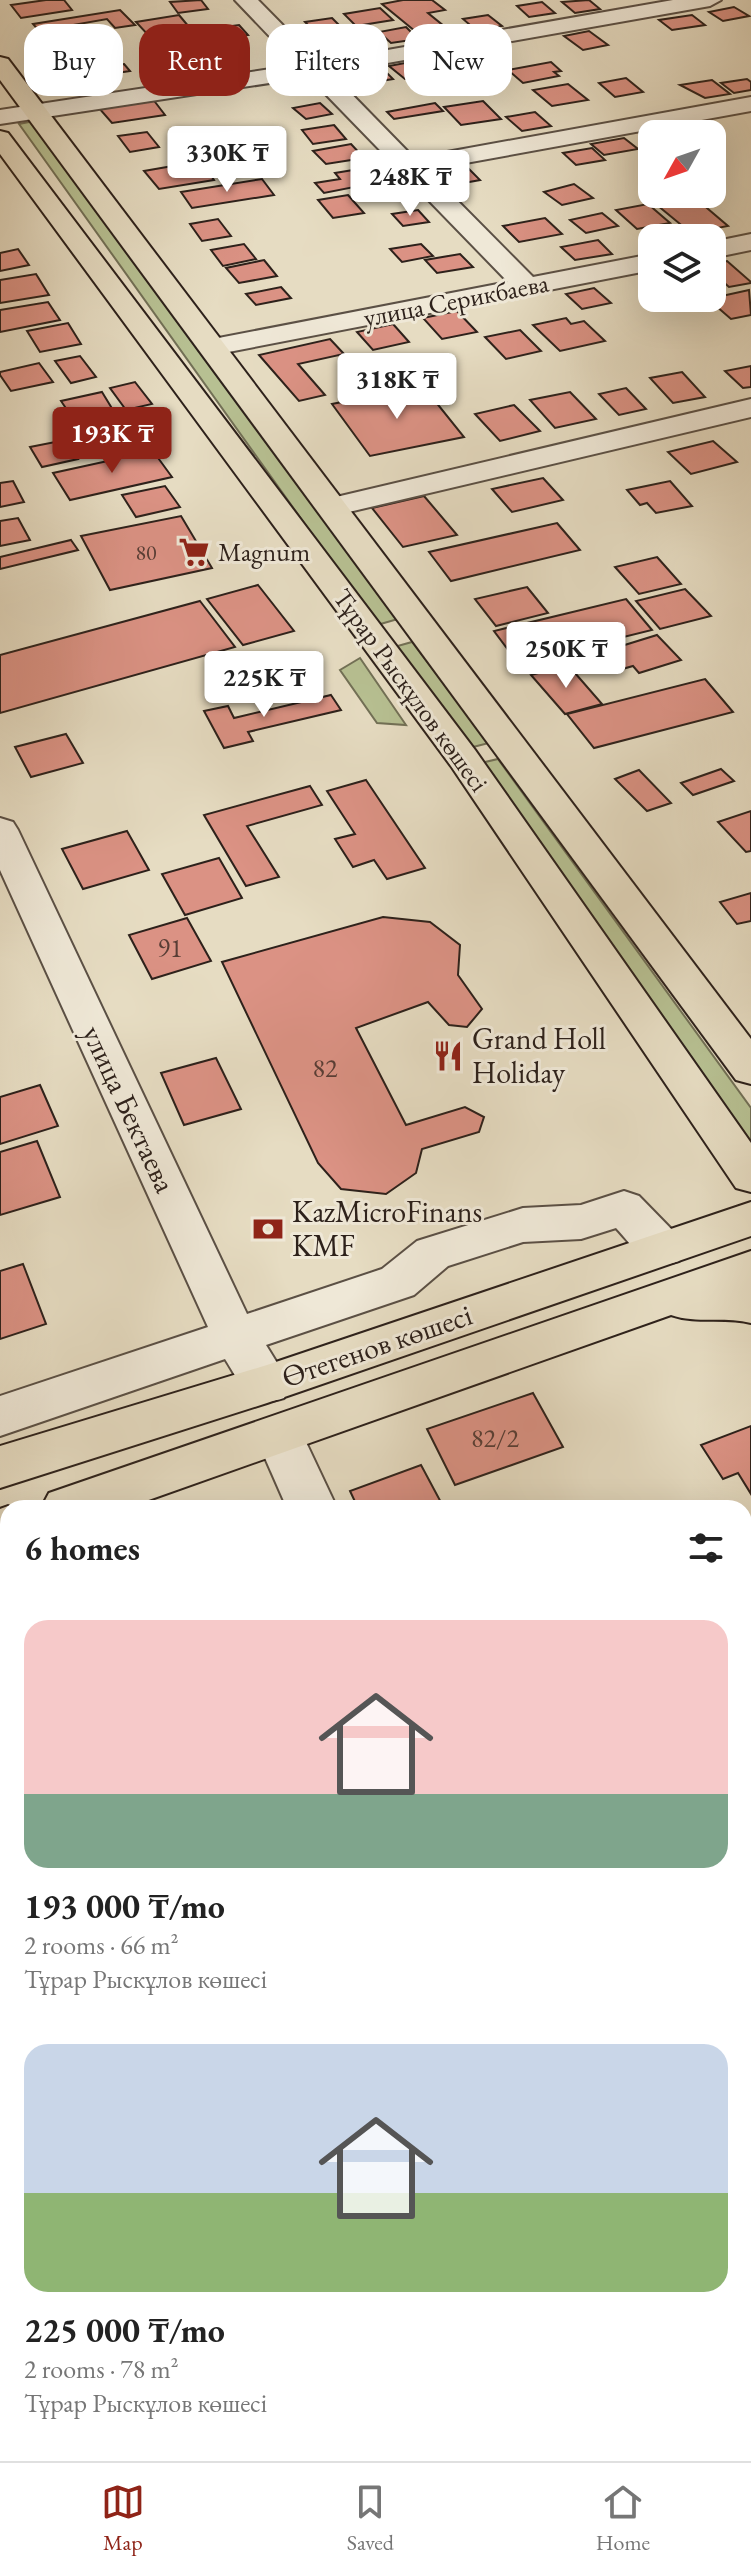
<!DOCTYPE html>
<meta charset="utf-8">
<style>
body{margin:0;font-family:"EB Garamond",serif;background:#f6f6f6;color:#222;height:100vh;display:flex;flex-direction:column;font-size:30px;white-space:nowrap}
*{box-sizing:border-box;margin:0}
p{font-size:26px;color:#767676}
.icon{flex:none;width:44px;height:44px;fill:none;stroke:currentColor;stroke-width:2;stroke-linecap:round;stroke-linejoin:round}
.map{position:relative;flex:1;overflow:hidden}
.drawer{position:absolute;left:0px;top:1500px;width:752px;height:962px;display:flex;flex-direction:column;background:#fff;border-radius:24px 24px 0 0;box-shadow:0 8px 32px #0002}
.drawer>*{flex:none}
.hud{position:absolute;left:24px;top:24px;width:704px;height:72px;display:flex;gap:16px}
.needle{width:52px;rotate:230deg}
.buttons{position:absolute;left:638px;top:120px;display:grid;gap:16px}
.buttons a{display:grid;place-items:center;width:88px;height:88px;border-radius:16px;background:#fff;box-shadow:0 8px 32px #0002;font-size:40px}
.price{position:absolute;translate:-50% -68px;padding:0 18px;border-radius:8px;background:#fff;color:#222;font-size:26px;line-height:52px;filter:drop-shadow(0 2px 4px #0008)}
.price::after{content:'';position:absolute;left:50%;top:48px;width:24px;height:18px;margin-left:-12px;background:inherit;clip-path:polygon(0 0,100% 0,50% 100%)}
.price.active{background:#8f2418;color:#fff}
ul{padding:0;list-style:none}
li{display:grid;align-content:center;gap:16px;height:424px;padding:0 24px}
li span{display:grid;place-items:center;height:248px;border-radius:24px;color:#555}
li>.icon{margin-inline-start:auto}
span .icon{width:144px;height:144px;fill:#fffc;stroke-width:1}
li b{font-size:34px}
h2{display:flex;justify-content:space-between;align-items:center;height:96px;padding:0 24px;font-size:34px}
.tag{padding:0 28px;border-radius:24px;background:#fff;box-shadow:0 8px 32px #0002;font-size:28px;line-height:72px}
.tag.active{background:#8f2418;color:#fff}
.tabs{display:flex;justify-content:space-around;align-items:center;height:112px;border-top:2px solid #e0e0e0;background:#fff;font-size:22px;color:#767676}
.tabs a{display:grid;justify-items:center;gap:4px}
.tabs .active{color:#8f2418}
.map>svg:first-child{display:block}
</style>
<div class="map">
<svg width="751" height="2461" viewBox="0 0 751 2461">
<rect width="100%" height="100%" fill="#e6dcc2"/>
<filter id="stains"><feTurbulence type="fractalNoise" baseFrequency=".0025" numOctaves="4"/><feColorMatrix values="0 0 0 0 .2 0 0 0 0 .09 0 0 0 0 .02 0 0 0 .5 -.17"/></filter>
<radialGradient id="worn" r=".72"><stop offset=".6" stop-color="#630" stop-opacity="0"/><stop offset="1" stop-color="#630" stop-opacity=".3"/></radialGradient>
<g fill="#b7c092" stroke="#727056" stroke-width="2">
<polygon points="34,121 198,350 398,619 377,625 19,124"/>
<polygon points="412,642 489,743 469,748 394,647"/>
<polygon points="360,658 406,725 377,723 340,670"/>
<polygon points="498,759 751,1108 751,1151 477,764"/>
</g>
<g fill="#db9284" stroke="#2d211b" stroke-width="2">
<polygon points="46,0 64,0 72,10 21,18 11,5"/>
<polygon points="201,0 208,9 178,13 170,2"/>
<polygon points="403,0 432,0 445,10 428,13 450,31 421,36 382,4"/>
<polygon points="589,0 600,9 575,13 562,2"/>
<polygon points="542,2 555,13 529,17 517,6"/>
<polygon points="734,7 749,16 723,21 709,12"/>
<polygon points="380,8 393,20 356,26 344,14"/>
<polygon points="120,10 135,25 115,28 107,19 39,31 33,24"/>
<polygon points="179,15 189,27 149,36 136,22"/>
<polygon points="488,15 502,26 477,31 463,19"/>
<polygon points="692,15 705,25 672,30 659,20"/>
<polygon points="332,18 343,29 316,33 305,22"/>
<polygon points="239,25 248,35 211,40 202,30"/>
<polygon points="406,27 418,39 391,43 379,32"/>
<polygon points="589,31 608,45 583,50 564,36"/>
<polygon points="71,33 80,46 53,50 44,36"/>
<polygon points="331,37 348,54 321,58 304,41"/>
<polygon points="235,46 247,57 215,62 204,51"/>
<polygon points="85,50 95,64 67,68 58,54"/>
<polygon points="480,52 495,65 470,69 455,56"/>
<polygon points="421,60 437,74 405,79 389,66"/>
<polygon points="551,62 561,71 554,72 559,76 523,83 508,70"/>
<polygon points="124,64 130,71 110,74 113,78 80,84 71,72"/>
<polygon points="383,69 393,79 363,84 353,74"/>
<polygon points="626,78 643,92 615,97 599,83"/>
<polygon points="747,79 751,82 751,90 734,93 721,83"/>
<polygon points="712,80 730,94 705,98 680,85"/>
<polygon points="568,84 588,100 552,106 533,90"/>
<polygon points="152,98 165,115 112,123 98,107"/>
<polygon points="483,101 501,119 461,125 444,107"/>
<polygon points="320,103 332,114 306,119 293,108"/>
<polygon points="435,103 443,111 394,119 387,112"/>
<polygon points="535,112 551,126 522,131 506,117"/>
<polygon points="334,125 346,139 313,144 302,130"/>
<polygon points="147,132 159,147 130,152 118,136"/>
<polygon points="624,138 638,149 604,155 591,144"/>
<polygon points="351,144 364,158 326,164 313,151"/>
<polygon points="592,148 605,160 576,165 563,153"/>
<polygon points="201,161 214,180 159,189 144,171"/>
<polygon points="371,167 385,181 324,193 315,183 340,179 335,173"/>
<polygon points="467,167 480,180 453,185 440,171"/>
<polygon points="262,179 274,195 192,208 181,192"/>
<polygon points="574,184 593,198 562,205 544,192"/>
<polygon points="348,195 364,213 333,218 318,200"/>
<polygon points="694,197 728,226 691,233 657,205"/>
<polygon points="648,204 670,223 637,229 616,210"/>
<polygon points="418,210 429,222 403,226 392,214"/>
<polygon points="602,213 618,226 586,233 570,220"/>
<polygon points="545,218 562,234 519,242 503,226"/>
<polygon points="218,219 231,236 202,241 190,224"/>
<polygon points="598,240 612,254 575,260 561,247"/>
<polygon points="244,244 256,259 223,266 211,250"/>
<polygon points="421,244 433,256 402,262 390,249"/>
<polygon points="18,249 29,265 0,271 0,253"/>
<polygon points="460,254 473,267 437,273 425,260"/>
<polygon points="264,260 277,276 239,283 226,268"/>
<polygon points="727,261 751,282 751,283 729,287 712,272 712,264"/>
<polygon points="36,274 49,295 0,303 0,280"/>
<polygon points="281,287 291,298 256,305 246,294"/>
<polygon points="594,288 611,303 582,309 566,294"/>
<polygon points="749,290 751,315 731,319 708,299"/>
<polygon points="48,302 60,320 0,332 0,310"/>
<polygon points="457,311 477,332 442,339 423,318"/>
<polygon points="566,318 571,324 584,321 605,341 560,351 533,325"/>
<polygon points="68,323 81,344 40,352 27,331"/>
<polygon points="393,324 409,342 373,350 357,332"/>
<polygon points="520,330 541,351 506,359 485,337"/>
<polygon points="330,339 344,354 298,364 325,395 299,401 259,355"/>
<polygon points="80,356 96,377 71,383 55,361"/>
<polygon points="39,363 53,382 11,391 0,375 0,372"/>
<polygon points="751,366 751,387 743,388 725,371"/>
<polygon points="682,372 705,397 673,403 650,378"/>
<polygon points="135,382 152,404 126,410 110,388"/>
<polygon points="423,386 464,437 370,456 332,404"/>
<polygon points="626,388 646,409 619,415 599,394"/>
<polygon points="102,392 116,415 76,423 61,401"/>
<polygon points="570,392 596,419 555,428 530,400"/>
<polygon points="514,405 540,431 500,441 475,414"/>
<polygon points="65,440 78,459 42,467 30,447"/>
<polygon points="713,441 737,462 691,474 668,452"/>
<polygon points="153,451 172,477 70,500 53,473"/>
<polygon points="543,478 563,500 512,512 492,489"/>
<polygon points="13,481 24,502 0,507 0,483"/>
<polygon points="670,481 692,506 656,513 647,503 640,505 627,490"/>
<polygon points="165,486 180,507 136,517 122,495"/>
<polygon points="424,496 457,535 403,547 372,508"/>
<polygon points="181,516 212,568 110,590 81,536"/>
<polygon points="18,518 30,540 0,546 0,521"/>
<polygon points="557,523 580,550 451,581 429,552"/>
<polygon points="71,540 78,550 0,569 0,557"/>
<polygon points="657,557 681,584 639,594 615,567"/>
<polygon points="258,585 294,631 243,645 207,599"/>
<polygon points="527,587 548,613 496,626 475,599"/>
<polygon points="685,589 711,616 660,629 636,601"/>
<polygon points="626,599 652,630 518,663 494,631"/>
<polygon points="200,601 235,647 0,713 0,655"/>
<polygon points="657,635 681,660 639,673 633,666 619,670 602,652"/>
<polygon points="568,665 602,704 565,714 531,675"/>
<polygon points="705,679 733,712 594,748 567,714"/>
<polygon points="331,695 341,710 248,732 253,741 224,748 204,711 228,706 234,718"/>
<polygon points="66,734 83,763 31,777 15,747"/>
<polygon points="721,769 734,781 693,795 681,783"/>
<polygon points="639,770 671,803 647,811 615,779"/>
<polygon points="366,780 425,868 387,879 374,860 353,867 335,839 355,834 327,791"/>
<polygon points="310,786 322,805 247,826 279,877 246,886 204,815"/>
<polygon points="751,811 751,851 746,852 718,822"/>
<polygon points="127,831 149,870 83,889 62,849"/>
<polygon points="219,858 242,898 185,915 162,874"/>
<polygon points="751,893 751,921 737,924 720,902"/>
<polygon points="383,917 430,922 460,945 458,975 482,1009 467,1027 449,1025 428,1002 356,1028 406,1125 465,1107 484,1117 479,1132 422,1149 416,1173 386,1194 341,1189 318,1163 222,962"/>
<polygon points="187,918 211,961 152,979 129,935"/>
<polygon points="216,1058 241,1109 184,1125 161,1073"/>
<polygon points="40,1085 58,1126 0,1144 0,1097"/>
<polygon points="37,1141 60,1197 0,1215 0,1152"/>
<polygon points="23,1264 46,1324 0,1339 0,1271"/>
<polygon points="533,1393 563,1447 455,1485 427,1429"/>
<polygon points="751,1426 751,1494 738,1473 723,1479 701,1445"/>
<polygon points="421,1465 444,1508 358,1508 350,1491"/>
<polygon points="751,1531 751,1573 744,1561 744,1534"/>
<polygon points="8,1943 8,2036 0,2039 0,1946"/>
<polygon points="751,2109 751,2140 744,2126 744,2112"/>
<polygon points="8,2349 8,2430 0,2434 0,2353"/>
<polygon points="75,2454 212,2454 214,2461 71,2461 69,2457"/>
<polygon points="517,2454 599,2454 585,2461 520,2461"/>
</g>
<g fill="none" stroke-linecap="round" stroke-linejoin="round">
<g stroke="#5b5045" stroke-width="4">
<g id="minor">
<polygon points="235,0 258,0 319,62 673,0 721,0 710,6 331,73 414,158 751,97 751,111 427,170 533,277 652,254 652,270 213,355 203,353 199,347 203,341 508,282 309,77 0,124 0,110 297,65"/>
<polygon points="751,234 751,250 712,258 712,242"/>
<polygon points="751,399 751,417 332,516 321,513 317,507 321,501 332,498"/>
<path d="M0,818L13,822L18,830L247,1314L382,1269L417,1241L523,1208L581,1205L624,1191L639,1196L679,1237L685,1249L679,1261C646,1272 636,1249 616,1228L581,1239L523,1242L448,1266L414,1295L266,1345L290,1384L284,1398C248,1410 242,1385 225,1359L0,1436V1396L208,1327L0,870Z"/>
<polygon points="279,1415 296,1421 337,1508 287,1508 255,1435 262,1421"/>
<polygon points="744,2426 751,2429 751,2461 701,2461 698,2454 744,2454"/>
</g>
</g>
<g stroke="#2d211b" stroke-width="4">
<g id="major">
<polygon points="0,57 8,59 751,1039 751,1084 736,1080 0,80"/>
<polygon points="0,131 8,133 475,750 751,1143 751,1192 736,1188 451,766 0,154"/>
<polygon points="751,1202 751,1236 267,1403 0,1488 0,1446 267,1365"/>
<path d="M751,1251V1323C724,1316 697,1324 671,1315L126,1508H41L49,1493Z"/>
<polygon points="8,1506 13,1508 8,1508 8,1550 0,1553 0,1509"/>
</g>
</g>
<use href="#minor" fill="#efe8d7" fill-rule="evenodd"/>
<use href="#major" fill="#e6dcc2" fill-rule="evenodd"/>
</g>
<defs>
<g id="supermarket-bare" transform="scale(2.4)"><path d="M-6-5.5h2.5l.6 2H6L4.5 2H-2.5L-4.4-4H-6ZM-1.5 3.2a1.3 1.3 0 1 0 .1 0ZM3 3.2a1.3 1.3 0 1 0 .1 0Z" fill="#8f2418" stroke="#efe8d7" stroke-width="2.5" paint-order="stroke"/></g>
<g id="restaurant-bare" transform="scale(2.4)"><path d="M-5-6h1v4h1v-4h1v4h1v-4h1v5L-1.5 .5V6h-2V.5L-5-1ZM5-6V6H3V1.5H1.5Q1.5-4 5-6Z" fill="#8f2418" stroke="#efe8d7" stroke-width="2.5" paint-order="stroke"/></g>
<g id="bank-bare" transform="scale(2.4)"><path d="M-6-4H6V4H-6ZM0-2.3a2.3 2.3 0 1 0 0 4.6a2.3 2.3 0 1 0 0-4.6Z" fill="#8f2418" stroke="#efe8d7" stroke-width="2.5" paint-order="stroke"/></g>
</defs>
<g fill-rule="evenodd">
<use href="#supermarket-bare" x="194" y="552"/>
<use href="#restaurant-bare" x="448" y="1056"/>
<use href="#bank-bare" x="268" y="1229"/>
</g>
<g text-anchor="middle" stroke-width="6" stroke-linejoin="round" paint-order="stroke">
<g font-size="22" fill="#583d35">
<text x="146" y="560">80</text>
</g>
<g font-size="26" fill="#2d211b" stroke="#efe8d7">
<text transform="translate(456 300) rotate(-11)" y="9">улица Серикбаева</text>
<text transform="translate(411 690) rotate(54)" y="9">Тұрар Рыскұлов көшесі</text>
</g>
<g font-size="26" fill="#2d211b" stroke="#efe8d7" text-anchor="start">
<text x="218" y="561">Magnum</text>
</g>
<g font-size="26" fill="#583d35">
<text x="170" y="957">91</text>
<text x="325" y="1077">82</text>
<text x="495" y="1447">82/2</text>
</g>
<g font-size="30" fill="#2d211b" stroke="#efe8d7" text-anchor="start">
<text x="472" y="1049">Grand Holl<tspan x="472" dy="34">Holiday</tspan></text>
<text x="292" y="1222">KazMicroFinans<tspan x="292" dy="34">KMF</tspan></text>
</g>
<g font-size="30" fill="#2d211b" stroke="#efe8d7">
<text transform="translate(129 1109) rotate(65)" y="10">улица Бектаева</text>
<text transform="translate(377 1346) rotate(-19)" y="10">Өтегенов көшесі</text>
</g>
</g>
<rect width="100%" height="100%" filter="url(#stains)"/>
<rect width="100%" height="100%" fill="url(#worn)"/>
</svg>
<div class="buttons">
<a><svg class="needle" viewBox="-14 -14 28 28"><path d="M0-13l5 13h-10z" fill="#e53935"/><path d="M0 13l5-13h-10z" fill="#767676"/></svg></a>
<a><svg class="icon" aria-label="layers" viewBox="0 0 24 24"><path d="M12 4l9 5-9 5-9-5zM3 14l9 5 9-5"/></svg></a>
</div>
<b class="price" style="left:227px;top:194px">330K ₸</b>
<b class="price" style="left:410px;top:218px">248K ₸</b>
<b class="price" style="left:397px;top:421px">318K ₸</b>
<b class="price active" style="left:112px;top:475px">193K ₸</b>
<b class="price" style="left:566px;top:690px">250K ₸</b>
<b class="price" style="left:264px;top:719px">225K ₸</b>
<div class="hud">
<a class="tag">Buy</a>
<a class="tag active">Rent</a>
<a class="tag">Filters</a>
<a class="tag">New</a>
</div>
<section class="drawer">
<h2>6 homes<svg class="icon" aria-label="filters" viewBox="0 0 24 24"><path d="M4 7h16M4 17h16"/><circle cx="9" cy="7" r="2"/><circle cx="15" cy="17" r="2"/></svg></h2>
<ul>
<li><span style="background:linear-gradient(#f6c9c9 70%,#7fa58c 0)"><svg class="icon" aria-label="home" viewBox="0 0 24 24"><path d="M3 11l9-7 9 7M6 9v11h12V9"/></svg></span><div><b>193 000 ₸/mo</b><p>2 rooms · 66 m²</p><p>Тұрар Рыскұлов көшесі</p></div></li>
<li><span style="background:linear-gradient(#c9d6e8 60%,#8fb573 0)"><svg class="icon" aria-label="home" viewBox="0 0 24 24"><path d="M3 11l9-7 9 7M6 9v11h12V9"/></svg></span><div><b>225 000 ₸/mo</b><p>2 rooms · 78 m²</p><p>Тұрар Рыскұлов көшесі</p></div></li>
</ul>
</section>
</div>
<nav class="tabs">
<a class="active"><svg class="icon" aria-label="map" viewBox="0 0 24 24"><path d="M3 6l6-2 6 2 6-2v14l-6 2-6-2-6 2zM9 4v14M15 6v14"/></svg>Map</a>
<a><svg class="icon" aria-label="saved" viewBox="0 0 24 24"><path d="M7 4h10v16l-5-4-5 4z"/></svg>Saved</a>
<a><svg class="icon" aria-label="home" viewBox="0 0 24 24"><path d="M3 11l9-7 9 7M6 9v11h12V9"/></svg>Home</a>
</nav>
